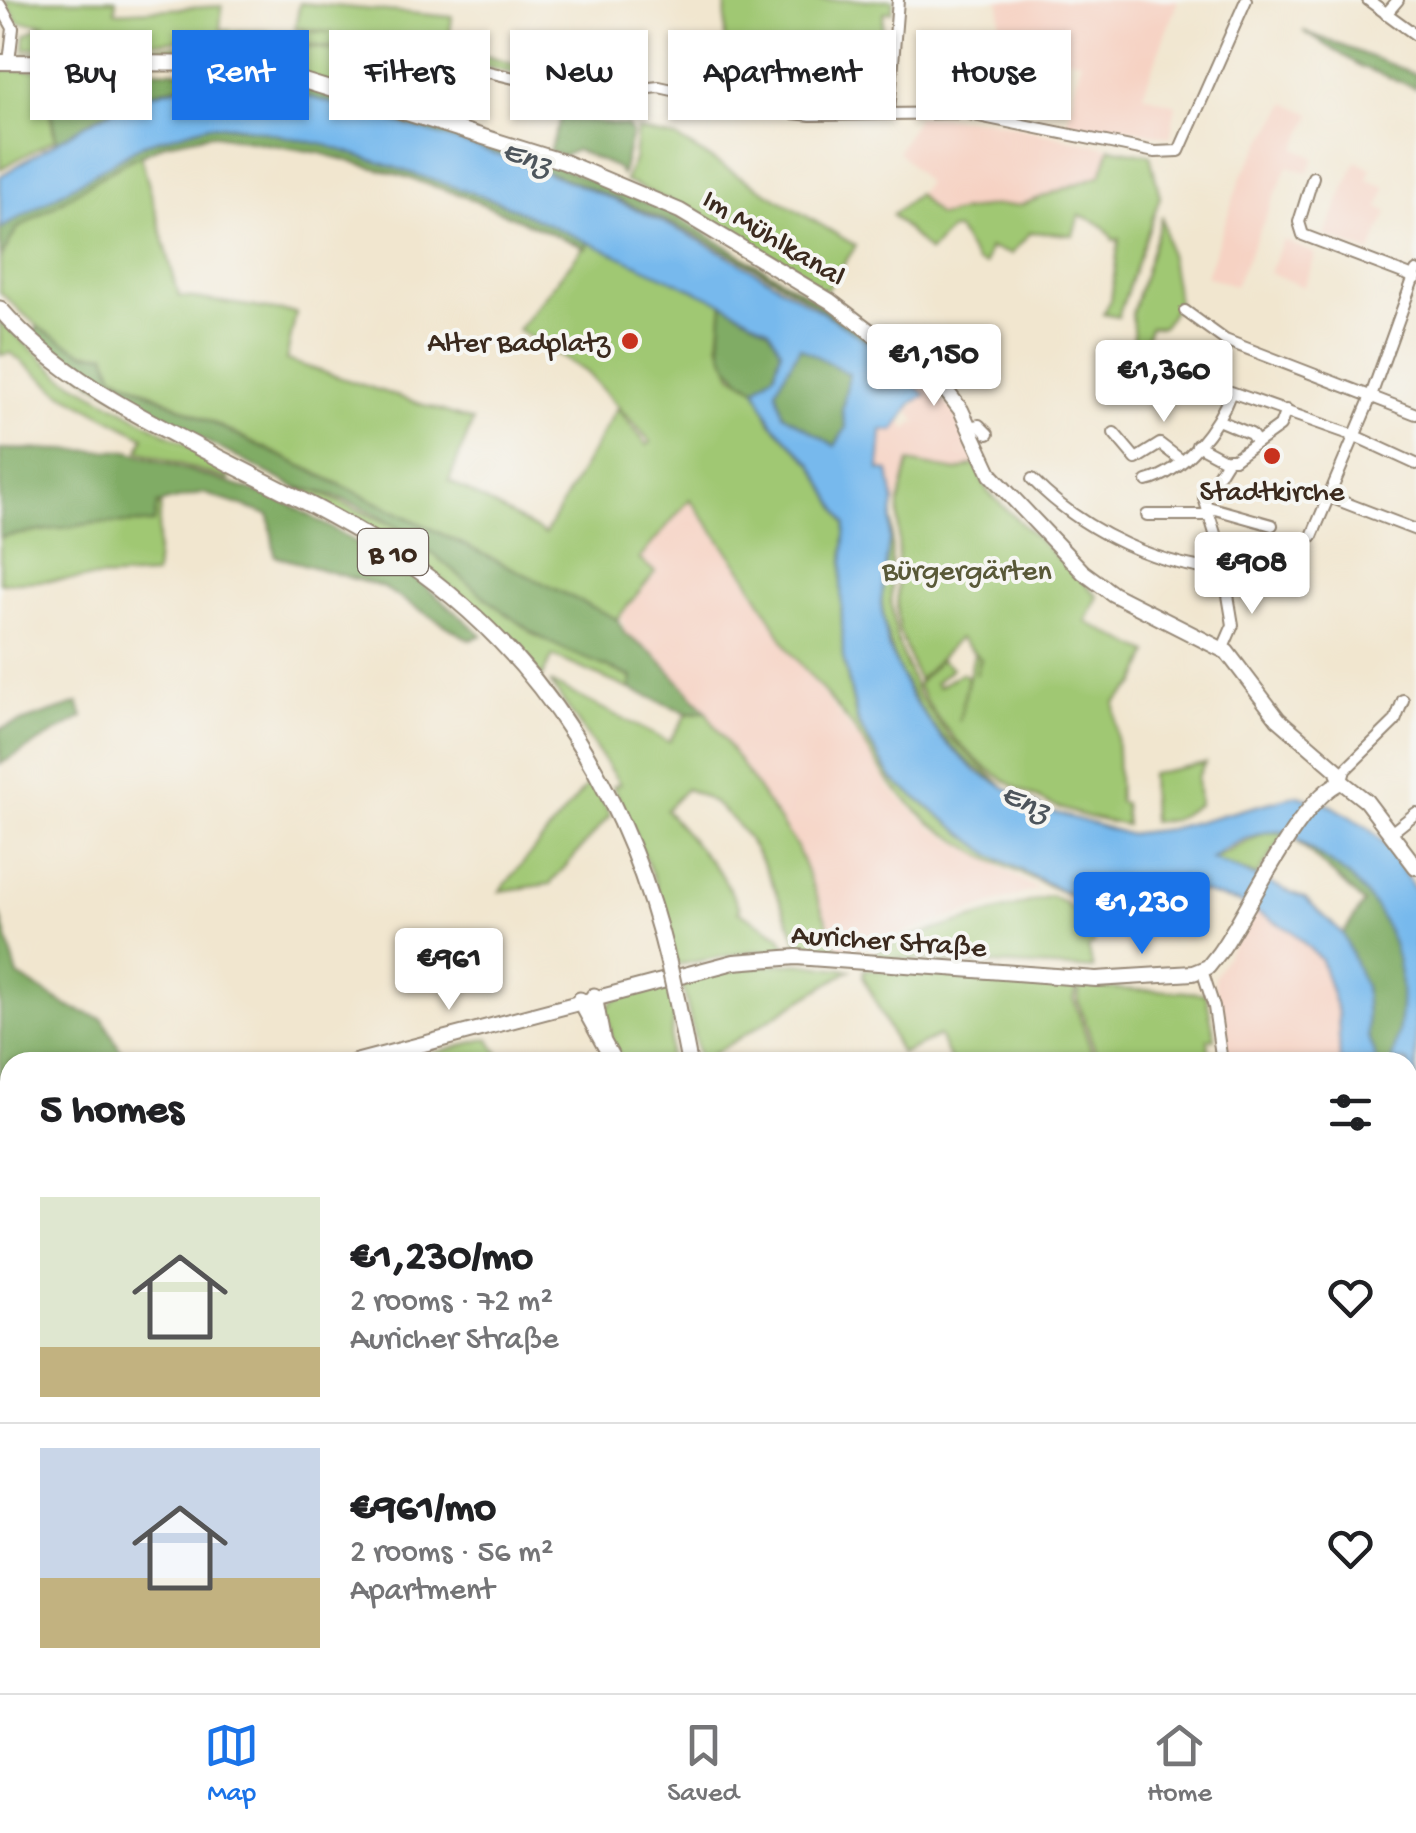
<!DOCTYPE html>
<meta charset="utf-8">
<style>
body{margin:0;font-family:"Gochi Hand",sans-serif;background:#f2f2f2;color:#202124;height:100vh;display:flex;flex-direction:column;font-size:38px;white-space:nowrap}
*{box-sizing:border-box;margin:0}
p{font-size:32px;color:#757577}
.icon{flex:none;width:55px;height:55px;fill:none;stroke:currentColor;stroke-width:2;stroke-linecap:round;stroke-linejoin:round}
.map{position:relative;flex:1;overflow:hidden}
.details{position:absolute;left:0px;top:1052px;width:1418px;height:642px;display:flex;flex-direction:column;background:#fff;border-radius:30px 30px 0 0;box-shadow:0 2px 8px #0004}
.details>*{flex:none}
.top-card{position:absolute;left:30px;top:30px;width:1358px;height:90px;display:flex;gap:20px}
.price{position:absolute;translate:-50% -85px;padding:0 22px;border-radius:10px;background:#fff;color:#222;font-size:32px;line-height:65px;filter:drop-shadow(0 2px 5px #0008)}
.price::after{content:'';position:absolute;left:50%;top:60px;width:30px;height:22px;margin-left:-15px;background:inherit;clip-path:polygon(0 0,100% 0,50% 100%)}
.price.current{background:#1a73e8;color:#fff}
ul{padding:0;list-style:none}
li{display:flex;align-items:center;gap:30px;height:250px;padding:0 40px}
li+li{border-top:2px solid #e0e0e0}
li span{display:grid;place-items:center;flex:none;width:280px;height:200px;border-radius:0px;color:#555}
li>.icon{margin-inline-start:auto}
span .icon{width:120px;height:120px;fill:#fffc;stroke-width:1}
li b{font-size:42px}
h2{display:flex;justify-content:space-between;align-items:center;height:120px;padding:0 40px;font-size:42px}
.pill{padding:0 35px;border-radius:0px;background:#fff;box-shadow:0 2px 8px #0004;font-size:35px;line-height:90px}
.pill.current{background:#1a73e8;color:#fff}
.tabs{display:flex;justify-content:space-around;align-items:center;height:140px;border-top:2px solid #e0e0e0;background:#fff;font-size:28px;color:#757577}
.tabs a{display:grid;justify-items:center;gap:5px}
.tabs .current{color:#1a73e8}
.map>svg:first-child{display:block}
</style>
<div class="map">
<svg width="1416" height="1693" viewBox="0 0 1416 1693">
<rect width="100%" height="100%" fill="#f6f6f2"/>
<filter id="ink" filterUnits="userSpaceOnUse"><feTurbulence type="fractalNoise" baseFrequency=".01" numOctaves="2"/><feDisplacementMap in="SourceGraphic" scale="20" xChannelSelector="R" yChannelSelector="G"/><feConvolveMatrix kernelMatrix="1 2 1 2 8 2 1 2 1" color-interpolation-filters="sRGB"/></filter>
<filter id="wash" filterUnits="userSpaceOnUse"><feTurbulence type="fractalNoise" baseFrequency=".0048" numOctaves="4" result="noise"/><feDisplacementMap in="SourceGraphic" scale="40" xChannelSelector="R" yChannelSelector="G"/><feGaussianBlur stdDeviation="2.25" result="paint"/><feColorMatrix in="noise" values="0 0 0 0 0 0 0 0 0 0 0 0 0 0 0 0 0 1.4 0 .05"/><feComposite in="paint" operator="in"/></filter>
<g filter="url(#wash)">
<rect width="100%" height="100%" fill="#f1e6cf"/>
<g fill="#f6d2c3">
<polygon points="994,0 1178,0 1143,94 1176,105 1170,137 1119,127 1116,136 1066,126 1081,60 1011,47 1011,40 1000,38 1000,2"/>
<polygon points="1287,103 1312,114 1296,148 1315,158 1307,173 1288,166 1235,286 1206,276 1242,175"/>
<polygon points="918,116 987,120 1110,148 1101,175 1021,205 988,206 938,216 917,194 927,183 898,151"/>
<polygon points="1356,161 1371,168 1367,180 1386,187 1379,208 1388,212 1371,253 1325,236"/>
<polygon points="1283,240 1316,254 1304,287 1269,273"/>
<polygon points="921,378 953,411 976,464 957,471 906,470 891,520 889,471 879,470 882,430 901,420 907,430 914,422 918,424 909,411 925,394 915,386"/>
<polygon points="689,501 745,578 788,651 864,746 890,789 930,827 1037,889 859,948 840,950 797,847 706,711 657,655 626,634 621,617 657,572 639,559"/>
<polygon points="1253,910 1292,931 1321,960 1338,1013 1340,1062 1227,1056 1214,978"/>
</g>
<g fill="#a0c873" stroke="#6e7948" stroke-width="2.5">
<polygon points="5,0 116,0 115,12 222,6 220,30 333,32 295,28 300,3 452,17 448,48 456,60 456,65 303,44 194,40 24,49 25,35 44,24 18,22"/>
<polygon points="726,0 893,0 892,12 884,12 876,84 884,85 883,97 801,97 723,86"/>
<polygon points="214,44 311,47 396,58 390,79 449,93 442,117 265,65 23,54"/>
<path d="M451,46L529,69L594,81H625V85C575,89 531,78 482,66L476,57L467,55L465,62Z"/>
<polygon points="0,69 42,70 55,139 0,169"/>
<polygon points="637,130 676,138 856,246 825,292 681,206 625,181 634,160"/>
<path d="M1110,148L1150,155L1160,197L1118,317L1103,314L1111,300L1119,239L1113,240C1106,225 1095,220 1079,215L1073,235L1031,232L1011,254L989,248L985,265L976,261L957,230H950L929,252L892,215L917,194L938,216L988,206L1021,205L1101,175Z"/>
<path d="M140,153L179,296L296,313L286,360L473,421L449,481L545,534L617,408L647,445L651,442L586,372L518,330L589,240L723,303L719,343L732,375L756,389L771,423L812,464L846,525L841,587L843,657L858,725L892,780L993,856L1071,895L1109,890L1133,894L1117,924L1071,896L986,858L930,823L891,785L853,727L789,650L747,577L690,499L639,559L655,572L617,619L113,374L106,353C67,360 26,316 0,292V259L17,229Z"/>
<polygon points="1162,216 1178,302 1163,327 1150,327 1145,342 1134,341 1132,314"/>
<polygon points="0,321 62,376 227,467 229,480 139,451 144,437 61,393 11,353 0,355"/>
<path d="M909,462L957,471L976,464L988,492L1098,596L1086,622L1149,653L1136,684L1115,703L1119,802L1124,803L1126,825C1037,811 960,766 917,685L940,660L952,668L935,683L938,687L961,673L968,677L959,722L974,654L980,658L976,676L981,659L959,638L918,681L899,630L897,609L899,503Z"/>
<polygon points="296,488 317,492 409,532 534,635 632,678 629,689 553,656 541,678 482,614 439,578"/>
<polygon points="157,504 161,504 155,575 0,583 0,537 96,523 153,523"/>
<path d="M892,521L891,601L897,641L917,693L948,736L1003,786C939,748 890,681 882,605C879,578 888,548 892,521Z"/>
<path d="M550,682L669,742L687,714L706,712L797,847L840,955L802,952C775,893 753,811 686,789L666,810L721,874L740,909L738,911L780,936L788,951H754L677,965L653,876L613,786L620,784Z"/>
<polygon points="1205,763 1197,778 1199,804 1173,820 1152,822 1150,774"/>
<polygon points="592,779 610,815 550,884 500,891"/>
<polygon points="1267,832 1286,833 1257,876 1211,860"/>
<path d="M1050,896C1070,903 1090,922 1094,944L1088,948L1093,969L879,958L877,951L900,940Z"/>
<polygon points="798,963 850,970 700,1062 681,979 735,967"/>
<polygon points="864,969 1078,984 1074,1000 1095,1062 951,1062 939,1036 901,1054 863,976"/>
<polygon points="667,984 674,1010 668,1062 624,1062 613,1046 606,1009 614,1000"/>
<path d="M1080,984C1120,993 1164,988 1206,994L1215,1039H1208L1210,1059L1216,1062H1099L1078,1001Z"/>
<polygon points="489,1038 504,1062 403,1062"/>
<polygon points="7,1570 10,1685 121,1685 129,1693 0,1693 0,1577"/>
<polygon points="1408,1572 1416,1580 1416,1693 1396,1693 1398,1685 1408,1685 1411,1611"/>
</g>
<g fill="#80ac65" stroke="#5e6b42" stroke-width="2.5">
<polygon points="1303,31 1416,74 1416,88 1362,67"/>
<path d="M108,68L260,75L507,146L673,214L836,312L921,378L915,386C772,246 560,169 371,115C319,100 263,78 208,82C149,86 104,110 57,143L42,70Z"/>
<polygon points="561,118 627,126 632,133 622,175 617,168 576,150 563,156 549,151"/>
<path d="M209,125C324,128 482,195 589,240L586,248L461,195L396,174L320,153L210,134L167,143L121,164L17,229L0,259V229L144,144Z"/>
<path d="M723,303L769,330L781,349L775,372L756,389C716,366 719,345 723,303Z"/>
<path d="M37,327L86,354H106L113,375L617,619L625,634L656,656L706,711L687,713L630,689L632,677C600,663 563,652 534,633C450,580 404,504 295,487L92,383L33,337Z"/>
<polygon points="800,347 849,374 842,409 846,428 835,446 783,414 776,389"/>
<polygon points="0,449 128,451 284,501 411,574 482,635 470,640 382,587 275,556 269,515 203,493 157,504 154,523 95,523 0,537"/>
<polygon points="78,703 83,717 0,764 0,729"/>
<path d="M1297,841C1323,857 1351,872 1372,895C1412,940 1416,1010 1391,1062H1377L1368,1037L1365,987L1343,934L1364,903Z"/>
<polygon points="0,913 18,976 69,1007 103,1019 127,1062 10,1062 10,1094 0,1085"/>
<polygon points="407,1685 553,1685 551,1693 412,1693"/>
</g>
<path fill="#77b9ed" stroke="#597286" stroke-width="2.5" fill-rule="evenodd" d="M210,82C272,82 330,103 388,120C534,162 671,216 799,298C825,315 852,329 876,348C894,362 908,381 926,395L912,403L894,431L882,430L879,470L889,471L894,502L881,603L888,646L911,697L943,740L977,772L1046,810L1127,834L1169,829L1298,795L1332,806L1367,827L1386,845L1416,891V1140L1408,1167V1062H1391C1416,979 1396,903 1322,857C1310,849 1296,836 1283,832C1264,827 1225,847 1211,859L1305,898L1343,934L1365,987L1368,1037L1377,1062H1340L1338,1013L1321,960L1292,931L1240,903L1202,892L1109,890L1071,895L993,856L893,780L859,725L843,657L841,587L846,524L812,464L772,423L756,389L775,372L781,350L769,329L723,303L497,201L329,146L238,126L209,125L144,144L0,229V176C77,132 119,93 210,82ZM800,347L849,374L842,410L846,428L835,446L783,414L776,389Z"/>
</g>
<g filter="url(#ink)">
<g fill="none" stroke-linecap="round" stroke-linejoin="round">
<g stroke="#968876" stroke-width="14">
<g id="street">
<polyline points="1368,0 1416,35"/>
<polyline points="0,5 13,28 9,62"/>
<polyline points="1386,14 1398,0"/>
<polyline points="472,68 564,90 593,94 659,87 764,110 811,115 964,113 1155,152 1179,151 1246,0"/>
<polyline points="889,113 898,0"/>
<polyline points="1313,177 1299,222 1303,235 1416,278"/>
<polyline points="1185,311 1225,340 1416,414"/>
<polyline points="1220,421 1251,434 1256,441"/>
<polyline points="969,427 979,425 988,434"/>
<polyline points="1114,433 1136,459 1160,444 1181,460"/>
<polyline points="1197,445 1227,461"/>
<polyline points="1234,459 1280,426 1286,410"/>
<path d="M1032,479C1082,531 1163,570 1237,571"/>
<path d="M1147,481C1184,472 1218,427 1231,392L1355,436L1416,464"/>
<polyline points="1330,497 1416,530"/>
<polyline points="1208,507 1272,525"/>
<polyline points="1147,515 1209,515"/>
<polyline points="1312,536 1368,404 1416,271"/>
<polyline points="1219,570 1217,540 1204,498 1228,459 1234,459"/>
<polyline points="1223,648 1233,625 1224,571"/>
<polyline points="1342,781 1345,770 1395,721 1403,700"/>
<polyline points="1391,833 1416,813"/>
<polyline points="1202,970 1214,1007 1222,1062"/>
<polyline points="1408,1203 1416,1179"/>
<polyline points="1416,1363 1416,1391"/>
<polyline points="1416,1408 1412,1439 1416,1473"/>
</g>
</g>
<g stroke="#968876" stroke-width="18">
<g id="secondary">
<polyline points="0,62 234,64 262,68 564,162 680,211 830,301 944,388 961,410 991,475 1083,572 1113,594 1227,652 1278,719 1337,770 1342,782"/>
<polyline points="1342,782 1366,801 1416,867"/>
<path d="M355,1062L734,962L796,957L1096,979L1193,973L1208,967L1219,953C1246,916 1301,795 1342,782"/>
<polyline points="302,1685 309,1693"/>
</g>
</g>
<g stroke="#968876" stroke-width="19">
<g id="primary">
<path d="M0,309C62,380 143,418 225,461C285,492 347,521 404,560C544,655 629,798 668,961"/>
<polyline points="594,996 602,1038"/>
<polyline points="580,1000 614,1062"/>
<polyline points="677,1001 689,1062"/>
<polyline points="839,1685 842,1693"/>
</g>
</g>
<use href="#street" stroke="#fff" stroke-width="10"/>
<use href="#secondary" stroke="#fff" stroke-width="14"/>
<use href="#primary" stroke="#fff" stroke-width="15"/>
<g stroke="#968876" stroke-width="19" stroke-linecap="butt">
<polyline id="primary-bridge" points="668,961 677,1001"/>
</g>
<use href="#primary-bridge" stroke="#fff" stroke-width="15"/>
</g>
</g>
<g fill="#c8321e" stroke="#f6f6f2" stroke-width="4">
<circle cx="630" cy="341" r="10"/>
<circle cx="1272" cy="456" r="10"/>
</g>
<g text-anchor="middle" stroke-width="8" stroke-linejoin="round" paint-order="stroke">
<rect fill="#f6f6f2" stroke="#73675e" stroke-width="2.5" x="358" y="529" width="70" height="46" rx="8"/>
<g font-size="28" font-weight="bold" fill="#3b2a1e">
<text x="393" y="562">B 10</text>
</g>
<g font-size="30" fill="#3b2a1e" stroke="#f6f6f2">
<text transform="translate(775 236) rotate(31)" y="10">Im Mühlkanal</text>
<text transform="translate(889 939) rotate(4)" y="10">Auricher Straße</text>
</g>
<g font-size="30" fill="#3b2a1e" stroke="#f6f6f2" text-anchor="end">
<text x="610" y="351">Alter Badplatz</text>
<text x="1272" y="500" text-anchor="middle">Stadtkirche</text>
</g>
<g font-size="30" fill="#595938" stroke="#f6f6f2">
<text x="967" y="579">Bürgergärten</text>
</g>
<g font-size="32" font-style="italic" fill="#4d555c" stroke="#f6f6f2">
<text transform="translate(528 155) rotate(22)" y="11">Enz</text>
<text transform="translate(1027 800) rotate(27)" y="11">Enz</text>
</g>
</g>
</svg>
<b class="price" style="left:934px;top:409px">€1,150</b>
<b class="price" style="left:1164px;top:425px">€1,360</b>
<b class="price" style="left:1252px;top:617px">€908</b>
<b class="price current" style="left:1142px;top:957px">€1,230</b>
<b class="price" style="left:449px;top:1013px">€961</b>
<div class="top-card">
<a class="pill">Buy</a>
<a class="pill current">Rent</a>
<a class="pill">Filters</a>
<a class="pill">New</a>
<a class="pill">Apartment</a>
<a class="pill">House</a>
</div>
<section class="details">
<h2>5 homes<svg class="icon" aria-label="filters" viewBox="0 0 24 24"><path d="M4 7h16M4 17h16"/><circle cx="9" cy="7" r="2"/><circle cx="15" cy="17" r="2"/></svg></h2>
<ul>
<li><span style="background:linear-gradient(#dfe7d0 75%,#c2b280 0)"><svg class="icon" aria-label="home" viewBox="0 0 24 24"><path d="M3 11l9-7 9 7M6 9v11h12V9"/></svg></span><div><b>€1,230/mo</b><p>2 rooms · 72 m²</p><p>Auricher Straße</p></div><svg class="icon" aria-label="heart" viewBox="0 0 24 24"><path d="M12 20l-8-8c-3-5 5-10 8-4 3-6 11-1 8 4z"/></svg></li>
<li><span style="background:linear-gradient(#c9d6e8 65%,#c2b280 0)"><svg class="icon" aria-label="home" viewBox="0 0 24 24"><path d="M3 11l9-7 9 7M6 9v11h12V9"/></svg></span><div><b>€961/mo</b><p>2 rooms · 56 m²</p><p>Apartment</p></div><svg class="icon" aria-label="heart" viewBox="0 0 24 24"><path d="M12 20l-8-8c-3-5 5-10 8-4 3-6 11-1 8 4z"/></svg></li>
</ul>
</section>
</div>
<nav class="tabs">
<a class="current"><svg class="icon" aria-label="map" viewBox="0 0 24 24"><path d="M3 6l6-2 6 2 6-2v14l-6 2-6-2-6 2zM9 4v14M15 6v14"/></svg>Map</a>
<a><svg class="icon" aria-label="saved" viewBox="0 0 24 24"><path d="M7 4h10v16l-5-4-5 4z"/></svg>Saved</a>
<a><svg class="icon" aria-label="home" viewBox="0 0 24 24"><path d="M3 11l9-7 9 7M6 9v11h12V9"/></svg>Home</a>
</nav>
